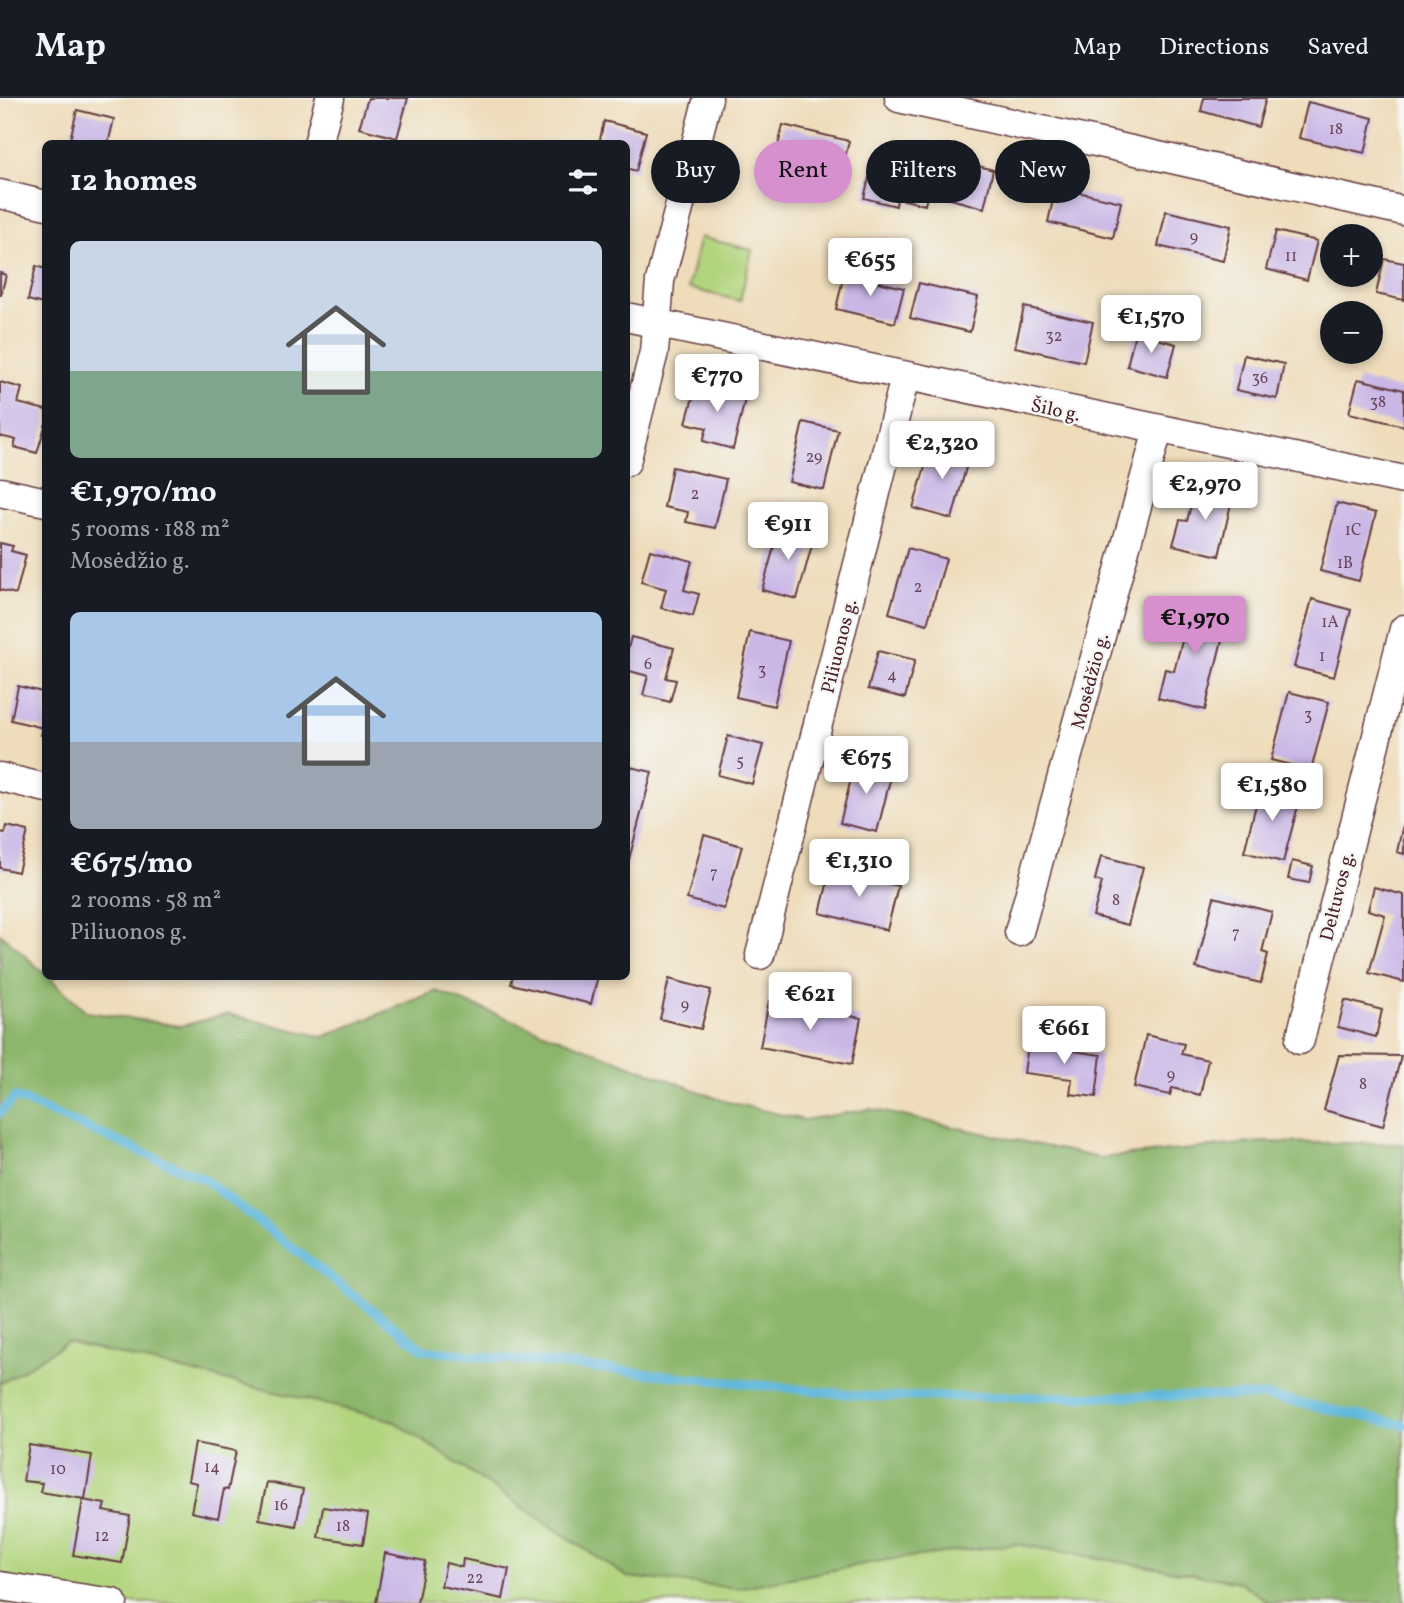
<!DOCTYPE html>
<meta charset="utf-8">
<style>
body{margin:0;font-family:Vollkorn,serif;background:#20242c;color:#f1f3f6;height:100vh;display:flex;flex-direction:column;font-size:26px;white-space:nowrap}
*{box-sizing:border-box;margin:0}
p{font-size:23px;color:#9ea1a6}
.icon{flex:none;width:38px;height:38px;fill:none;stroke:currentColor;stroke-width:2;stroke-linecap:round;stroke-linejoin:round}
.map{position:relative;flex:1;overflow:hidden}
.panel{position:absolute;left:42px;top:42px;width:588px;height:840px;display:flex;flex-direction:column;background:#171b24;border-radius:10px;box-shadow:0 4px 10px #0003}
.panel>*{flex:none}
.top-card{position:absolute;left:651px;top:42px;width:648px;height:63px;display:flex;gap:14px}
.controls{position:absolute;left:1320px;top:126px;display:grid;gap:14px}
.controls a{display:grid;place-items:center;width:63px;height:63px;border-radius:50%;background:#171b24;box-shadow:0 4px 10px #0003;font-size:35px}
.price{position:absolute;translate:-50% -60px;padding:0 16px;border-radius:7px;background:#fff;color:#222;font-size:23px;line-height:46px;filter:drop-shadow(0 2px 4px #0008)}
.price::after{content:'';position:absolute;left:50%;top:42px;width:21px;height:16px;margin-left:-10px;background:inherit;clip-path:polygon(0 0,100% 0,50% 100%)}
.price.on{background:#d690ce;color:#111}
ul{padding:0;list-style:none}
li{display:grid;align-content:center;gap:14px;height:371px;padding:0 28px}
li span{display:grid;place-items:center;height:217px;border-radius:10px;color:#555}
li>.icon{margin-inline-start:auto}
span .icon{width:126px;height:126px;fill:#fffc;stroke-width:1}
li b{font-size:30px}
h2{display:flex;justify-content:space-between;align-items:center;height:84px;padding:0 28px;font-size:30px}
.tag{padding:0 24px;border-radius:32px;background:#171b24;box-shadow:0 4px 10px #0003;font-size:24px;line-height:63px}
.tag.on{background:#d690ce;color:#111}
header{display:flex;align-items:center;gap:42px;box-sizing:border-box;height:98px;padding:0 35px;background:#171b24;border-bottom:2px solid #363941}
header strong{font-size:33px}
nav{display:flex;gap:38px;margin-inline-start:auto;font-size:24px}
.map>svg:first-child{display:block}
</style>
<header>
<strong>Map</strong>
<nav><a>Map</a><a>Directions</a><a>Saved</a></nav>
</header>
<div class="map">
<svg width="1404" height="1505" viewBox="0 0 1404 1505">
<rect width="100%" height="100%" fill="#f6f6f2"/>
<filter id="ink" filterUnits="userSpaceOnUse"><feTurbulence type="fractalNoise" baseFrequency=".0143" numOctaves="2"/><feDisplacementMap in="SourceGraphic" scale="14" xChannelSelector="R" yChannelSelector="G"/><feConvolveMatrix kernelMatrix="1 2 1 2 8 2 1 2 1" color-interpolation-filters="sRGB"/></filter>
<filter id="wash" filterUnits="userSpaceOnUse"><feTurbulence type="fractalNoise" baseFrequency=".00686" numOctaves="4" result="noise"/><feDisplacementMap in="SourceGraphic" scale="28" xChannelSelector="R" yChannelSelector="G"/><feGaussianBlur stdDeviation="1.57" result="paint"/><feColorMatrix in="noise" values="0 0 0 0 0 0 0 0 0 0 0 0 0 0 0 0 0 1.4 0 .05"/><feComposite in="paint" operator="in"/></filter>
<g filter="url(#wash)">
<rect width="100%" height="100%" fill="#eedcba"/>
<g fill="#b1d47d" stroke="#7e7a54" stroke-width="2">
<polygon points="700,139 752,152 740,203 688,190"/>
<polygon points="67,1244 392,1322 627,1479 886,1462 1016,1446 1240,1484 1270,1505 0,1505 0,1286"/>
</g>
<polygon fill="#8cb66c" stroke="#6b6a4c" stroke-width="2" points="0,835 87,914 181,928 228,916 323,939 436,893 724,1003 804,1022 870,1011 1100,1060 1262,1044 1404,1046 1404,1505 1270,1505 1240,1484 1016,1446 886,1462 737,1490 627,1479 392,1322 67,1244 0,1286"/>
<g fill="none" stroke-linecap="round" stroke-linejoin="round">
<polyline stroke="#5fb7dc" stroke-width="9" points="0,1015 15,999 204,1081 424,1252 873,1299 1266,1298 1404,1327"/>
</g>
<g id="blocks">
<g fill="#cab7e6">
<polygon points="368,0 408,0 397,40 359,30"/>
<polygon points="1204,0 1266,0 1258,29 1201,13"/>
<polygon points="1308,4 1373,20 1365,55 1299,40"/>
<polygon points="77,12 114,21 108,46 69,46"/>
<polygon points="604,23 646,34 636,73 626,70 626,46 599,46"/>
<polygon points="783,27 849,43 840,81 774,65"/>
<polygon points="886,51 935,63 925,107 897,100 896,108 864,100 875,56 884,58"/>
<polygon points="953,61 993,72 984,110 943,99"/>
<polygon points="1056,89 1121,104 1113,140 1048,124"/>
<polygon points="1166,113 1231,128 1223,163 1158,148"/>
<polygon points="1276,133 1317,143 1307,182 1266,171"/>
<polygon points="1384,161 1404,165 1404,202 1376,196"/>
<polygon points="36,168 46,171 46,207 28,202"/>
<polygon points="0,175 6,177 1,197 0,197"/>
<polygon points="844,176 904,190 895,225 836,211"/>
<polygon points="919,185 978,199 970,234 910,220"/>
<polygon points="1024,209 1093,224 1084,264 1015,249"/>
<polygon points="1135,235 1176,246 1167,279 1127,268"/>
<polygon points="1244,257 1284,266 1277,301 1236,292"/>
<polygon points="1358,281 1404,292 1404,328 1349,315"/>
<polygon points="0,284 22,290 18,305 46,312 46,325 37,355 14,349 16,342 0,338"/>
<polygon points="697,284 746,297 733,351 703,343 707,330 686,325"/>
<polygon points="803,324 838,332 824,392 789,384"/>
<polygon points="932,345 970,355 952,421 913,410"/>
<polygon points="672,369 726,381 715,430 686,424 688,414 664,409"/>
<polygon points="1196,388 1233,397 1219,458 1173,447 1180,422 1187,423"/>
<polygon points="1337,405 1376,415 1359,483 1320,473"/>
<polygon points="780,427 815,436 797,501 762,492"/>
<polygon points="0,445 13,448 11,453 26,457 16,496 0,492"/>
<polygon points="908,450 946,461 927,526 889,515"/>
<polygon points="650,452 692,463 684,492 699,496 693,518 661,510 666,491 641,484"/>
<polygon points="1312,501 1351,512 1334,579 1294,569"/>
<polygon points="1183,502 1229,513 1205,612 1158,600 1165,571 1174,573 1185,532 1177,530"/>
<polygon points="750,534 789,543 774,608 736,599"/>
<polygon points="631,539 674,550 666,580 676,582 670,604 643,597 648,578 626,572 626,558"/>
<polygon points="878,553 915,562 905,600 868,591"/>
<polygon points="18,588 46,595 46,638 41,637 43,630 11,622"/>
<polygon points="1289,594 1329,604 1311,672 1271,662"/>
<polygon points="728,638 763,647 752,686 718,677"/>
<polygon points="856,661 893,670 877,734 840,725"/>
<polygon points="626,668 652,674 627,769 626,769"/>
<polygon points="1261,687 1301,697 1283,764 1244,754"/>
<polygon points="1403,726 1404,727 1404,756 1397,754"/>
<polygon points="7,728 28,733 18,774 0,770 0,734 5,735"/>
<polygon points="704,737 742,748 724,811 687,801"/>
<polygon points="1101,758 1143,769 1128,827 1093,818 1102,784 1095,782"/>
<polygon points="1292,763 1313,768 1309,785 1288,781"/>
<polygon points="831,771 898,788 887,832 820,815"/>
<polygon points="1374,789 1404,797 1404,884 1369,875 1385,817 1368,812"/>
<polygon points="1214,799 1272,814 1262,854 1268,856 1261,885 1196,870"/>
<polygon points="513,878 598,878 591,906 511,886"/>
<polygon points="669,881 711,892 701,931 660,921"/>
<polygon points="1345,902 1382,912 1376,939 1338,929"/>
<polygon points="769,903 861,920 852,966 760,949"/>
<polygon points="1146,937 1184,946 1181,956 1208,962 1200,997 1172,990 1170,997 1134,989"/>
<polygon points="1029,940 1060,944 1059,951 1101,957 1096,999 1070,996 1072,981 1024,975"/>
<polygon points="1339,957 1401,958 1383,1028 1324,1012"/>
<polygon points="195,1345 236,1353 228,1392 224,1391 218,1420 191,1414 197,1385 188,1383"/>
<polygon points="29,1347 92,1357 85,1401 40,1394 42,1385 23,1383"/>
<polygon points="267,1384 303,1391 296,1428 259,1421"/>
<polygon points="83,1402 105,1406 103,1413 130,1418 122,1465 73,1457"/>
<polygon points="323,1409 368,1416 363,1446 318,1439"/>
<polygon points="385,1455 425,1463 417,1505 376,1505"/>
<polygon points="463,1461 509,1471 503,1501 441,1488 446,1465 462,1469"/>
</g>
</g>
</g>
<g filter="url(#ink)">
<use href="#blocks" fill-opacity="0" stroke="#633b40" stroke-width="2"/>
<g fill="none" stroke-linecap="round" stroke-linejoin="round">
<g stroke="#633b40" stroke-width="31">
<g id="minor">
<polyline points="899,0 1404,113"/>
<polyline points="318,46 330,0"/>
<polyline points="0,96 46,107"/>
<polyline points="626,219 1404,382"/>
<polyline points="626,364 654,254 660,183 708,0"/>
<polyline points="0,394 46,404"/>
<polyline points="0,679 46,690"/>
<polyline points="1019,834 1158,332"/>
<polyline points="760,857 905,279"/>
<polyline points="1300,942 1404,531"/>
<polyline points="0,1488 113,1505"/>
</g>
</g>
<use href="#minor" stroke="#fff" stroke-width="28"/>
</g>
</g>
<g text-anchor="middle" stroke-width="5" stroke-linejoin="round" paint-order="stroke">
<g font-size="16" fill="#6a455a">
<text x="1336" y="36">18</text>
<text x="1194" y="144">9</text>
<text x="1291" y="163">11</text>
<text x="1054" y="243">32</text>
<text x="1260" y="285">36</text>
<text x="1378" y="309">38</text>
<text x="814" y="364">29</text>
<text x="695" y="401">2</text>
<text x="1353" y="437">1C</text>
<text x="1345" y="470">1B</text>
<text x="918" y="494">2</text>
<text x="1330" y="529">1A</text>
<text x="1322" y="563">1</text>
<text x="648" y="571">6</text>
<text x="762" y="577">3</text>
<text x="892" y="582">4</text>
<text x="1308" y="622">3</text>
<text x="740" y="668">5</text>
<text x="714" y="780">7</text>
<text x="1116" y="807">8</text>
<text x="1236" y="840">7</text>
<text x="685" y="912">9</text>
<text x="1171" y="982">9</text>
<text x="1363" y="991">8</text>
<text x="212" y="1374">14</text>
<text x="58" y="1376">10</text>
<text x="281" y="1412">16</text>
<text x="343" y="1433">18</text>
<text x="102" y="1443">12</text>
<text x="475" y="1485">22</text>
</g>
<g font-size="19" fill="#4a1f2b" stroke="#f6f6f2">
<text transform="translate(1056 311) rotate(12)" y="7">Šilo g.</text>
<text transform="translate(838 548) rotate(-76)" y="7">Piliuonos g.</text>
<text transform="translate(1089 583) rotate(-75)" y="7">Mosėdžio g.</text>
<text transform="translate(1336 798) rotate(-76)" y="7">Deltuvos g.</text>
</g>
</g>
</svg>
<div class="controls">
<a>+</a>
<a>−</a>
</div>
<b class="price" style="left:870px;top:200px">€655</b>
<b class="price" style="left:1151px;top:257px">€1,570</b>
<b class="price" style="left:717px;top:316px">€770</b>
<b class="price" style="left:942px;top:383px">€2,320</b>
<b class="price" style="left:1205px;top:424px">€2,970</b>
<b class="price" style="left:788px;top:464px">€911</b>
<b class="price on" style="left:1195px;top:558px">€1,970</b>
<b class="price" style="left:866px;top:698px">€675</b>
<b class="price" style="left:1272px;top:725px">€1,580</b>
<b class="price" style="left:859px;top:801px">€1,310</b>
<b class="price" style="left:810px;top:934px">€621</b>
<b class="price" style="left:1064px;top:968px">€661</b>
<div class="top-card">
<a class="tag">Buy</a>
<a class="tag on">Rent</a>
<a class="tag">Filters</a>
<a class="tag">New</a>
</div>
<section class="panel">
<h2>12 homes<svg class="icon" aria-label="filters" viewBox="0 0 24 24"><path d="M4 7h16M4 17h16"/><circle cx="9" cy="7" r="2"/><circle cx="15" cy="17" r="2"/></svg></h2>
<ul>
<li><span style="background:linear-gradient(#c9d6e8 60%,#7fa58c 0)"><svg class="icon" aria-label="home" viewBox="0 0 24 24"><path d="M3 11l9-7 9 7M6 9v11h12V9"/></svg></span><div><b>€1,970/mo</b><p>5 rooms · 188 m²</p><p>Mosėdžio g.</p></div></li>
<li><span style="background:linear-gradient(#a9c7e8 60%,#9aa5b1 0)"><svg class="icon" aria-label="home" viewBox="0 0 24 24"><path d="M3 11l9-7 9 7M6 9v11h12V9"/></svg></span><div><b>€675/mo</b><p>2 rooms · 58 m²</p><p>Piliuonos g.</p></div></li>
</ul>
</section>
</div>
